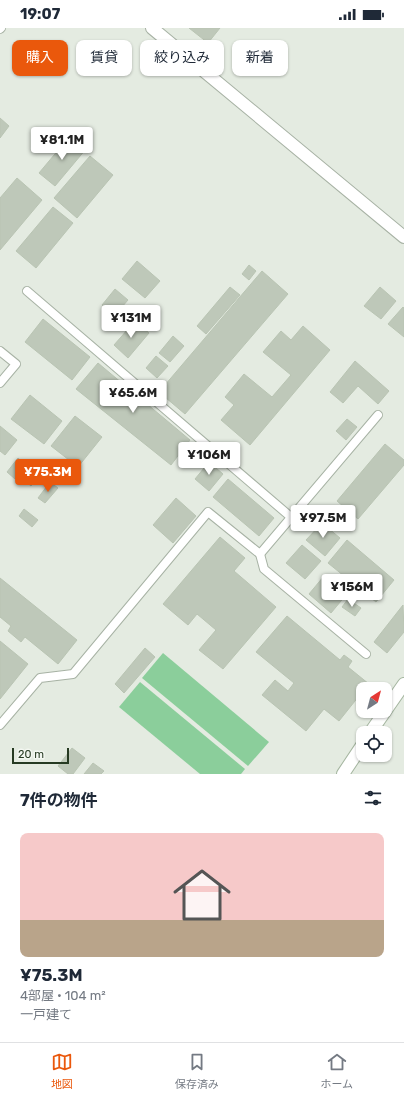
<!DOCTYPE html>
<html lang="ja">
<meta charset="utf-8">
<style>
body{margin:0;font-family:Rubik,"Noto Sans JP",sans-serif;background:#f6f6f7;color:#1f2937;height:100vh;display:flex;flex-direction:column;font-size:15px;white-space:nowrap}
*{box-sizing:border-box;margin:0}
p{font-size:13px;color:#747a83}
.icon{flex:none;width:22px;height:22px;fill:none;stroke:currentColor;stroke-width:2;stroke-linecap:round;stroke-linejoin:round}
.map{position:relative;height:746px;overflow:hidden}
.panel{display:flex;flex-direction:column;background:#fff;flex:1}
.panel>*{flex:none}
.top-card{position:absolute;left:12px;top:12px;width:380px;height:36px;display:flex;gap:8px}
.needle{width:26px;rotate:36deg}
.buttons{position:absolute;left:356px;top:654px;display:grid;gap:8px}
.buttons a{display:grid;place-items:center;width:36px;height:36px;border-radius:8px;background:#fff;box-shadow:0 1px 3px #0004;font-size:20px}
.scale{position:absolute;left:12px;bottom:10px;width:57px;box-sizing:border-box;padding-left:4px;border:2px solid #263a22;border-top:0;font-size:11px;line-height:14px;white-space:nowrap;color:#263a22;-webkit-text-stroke:3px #f3f7f1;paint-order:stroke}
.price{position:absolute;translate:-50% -34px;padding:0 9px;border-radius:4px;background:#fff;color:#222;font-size:13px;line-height:26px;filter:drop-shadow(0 1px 2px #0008)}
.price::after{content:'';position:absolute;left:50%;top:24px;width:12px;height:9px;margin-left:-6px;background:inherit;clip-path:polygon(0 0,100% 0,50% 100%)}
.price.current{background:#ea580c;color:#fff}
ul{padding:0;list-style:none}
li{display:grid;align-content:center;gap:8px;height:212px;padding:0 20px}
li span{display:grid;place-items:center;height:124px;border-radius:8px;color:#555}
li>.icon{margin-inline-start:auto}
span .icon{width:72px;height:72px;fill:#fffc;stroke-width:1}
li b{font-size:17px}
h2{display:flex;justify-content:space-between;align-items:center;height:48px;padding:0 20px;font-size:17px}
.pill{padding:0 14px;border-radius:8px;background:#fff;box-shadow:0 1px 3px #0004;font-size:14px;line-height:36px}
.pill.current{background:#ea580c;color:#fff}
.status{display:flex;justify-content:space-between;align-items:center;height:28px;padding:0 20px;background:#fff;direction:ltr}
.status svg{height:11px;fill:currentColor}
.tab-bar{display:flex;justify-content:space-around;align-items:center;height:56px;border-top:1px solid #e0e1e3;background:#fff;font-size:11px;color:#747a83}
.tab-bar a{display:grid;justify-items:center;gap:2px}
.tab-bar .current{color:#ea580c}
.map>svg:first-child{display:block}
</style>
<div class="status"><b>19:07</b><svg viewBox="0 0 49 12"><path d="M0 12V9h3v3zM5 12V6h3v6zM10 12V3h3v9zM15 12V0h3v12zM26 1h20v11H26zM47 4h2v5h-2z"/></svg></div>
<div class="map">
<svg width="404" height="746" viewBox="0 0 404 746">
<rect width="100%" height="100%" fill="#e4ebe1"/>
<g fill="#8bce9b">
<polygon points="163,625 269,714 248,738 142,650"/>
<polygon points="140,654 245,741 241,746 200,746 119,679"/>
</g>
<g fill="#bec8b9" stroke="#b9c4b3">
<polygon points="189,0 220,0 208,15"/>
<polygon points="0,90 9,98 0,110"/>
<polygon points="70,108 86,121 55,158 39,145"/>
<polygon points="90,128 113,147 77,190 54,170"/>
<polygon points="17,150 42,172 0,222 0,170"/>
<polygon points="53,179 73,195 36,240 16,223"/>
<polygon points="137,233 160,253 145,270 122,251"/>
<polygon points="249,237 256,243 249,252 242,246"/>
<polygon points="262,243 288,266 185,386 159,364"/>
<polygon points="230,259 240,267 206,306 197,298"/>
<polygon points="380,259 396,273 381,291 364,278"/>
<polygon points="115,261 128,272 114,288 102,277"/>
<polygon points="403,279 404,280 404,309 388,296"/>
<polygon points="43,291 90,329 72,352 25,314"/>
<polygon points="135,293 149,305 128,330 114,317"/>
<polygon points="303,298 330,322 250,417 221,392 234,377 225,369 244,346 272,369 291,347 263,324 281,303 291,312"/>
<polygon points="173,308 184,318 170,334 159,325"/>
<polygon points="156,328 168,338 157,350 146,340"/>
<polygon points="355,333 389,363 378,376 358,358 343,375 330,364"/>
<polygon points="98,335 190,412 171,437 76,361"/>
<polygon points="30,367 62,393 44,416 11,391"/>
<polygon points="75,388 102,409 78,439 51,418"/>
<polygon points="347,391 357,399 346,412 336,403"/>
<polygon points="0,398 17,412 5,427 0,423"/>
<polygon points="385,416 404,432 404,437 358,491 337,473"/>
<polygon points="18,430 26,437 15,451 7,444"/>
<polygon points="209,434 223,446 209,463 195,451"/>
<polygon points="58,444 65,451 61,455 54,449"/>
<polygon points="29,445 37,451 31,458 24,452"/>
<polygon points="228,451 274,490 259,508 213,469"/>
<polygon points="50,454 58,460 45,475 38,470"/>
<polygon points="176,470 196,488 173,515 153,497"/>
<polygon points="24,481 38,492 32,499 19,488"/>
<polygon points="322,495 340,510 325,528 306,512"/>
<polygon points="220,509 245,530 234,543 276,579 223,641 199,622 216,602 197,586 188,597 163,576"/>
<polygon points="347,512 394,552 376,574 328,535"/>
<polygon points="302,517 321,533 305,551 286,535"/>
<polygon points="324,548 346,567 331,585 309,566"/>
<polygon points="0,550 77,612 58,636 25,609 21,614 8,603 11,598 0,589"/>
<polygon points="348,571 361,580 355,588 342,579"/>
<polygon points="403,577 404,604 387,625 374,614"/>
<polygon points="287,588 340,632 344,627 352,633 348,639 369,656 365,661 363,661 363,663 339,693 324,681 306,703 262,667 275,652 288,663 294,655 256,624"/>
<polygon points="0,613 28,636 0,671"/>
<polygon points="145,620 155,629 124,665 115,656"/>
<polygon points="72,720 85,730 73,746 68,746 58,738"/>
<polygon points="93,735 104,743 101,746 84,746"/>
</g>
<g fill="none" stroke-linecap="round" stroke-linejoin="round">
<g stroke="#a7b2a4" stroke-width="10">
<g id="lane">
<polyline points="0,1 1,0"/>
<polyline points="27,263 292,490"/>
<polyline points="0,323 16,336 0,355"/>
<polyline points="260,526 264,541 366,626"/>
<polyline points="0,697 40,650 73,646 208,484 260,526 378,387"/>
</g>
</g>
<g stroke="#a7b2a4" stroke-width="14">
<polyline id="street" points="152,0 404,209"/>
</g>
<g stroke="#a5b6a0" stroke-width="14">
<g id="secondary">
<polyline points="370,705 404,656"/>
<polyline points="343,746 363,716"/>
</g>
</g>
<use href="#lane" stroke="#fff" stroke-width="8"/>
<use href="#street" stroke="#fff" stroke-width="12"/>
<use href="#secondary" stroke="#fff" stroke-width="12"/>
</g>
</svg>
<div class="buttons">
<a><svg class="needle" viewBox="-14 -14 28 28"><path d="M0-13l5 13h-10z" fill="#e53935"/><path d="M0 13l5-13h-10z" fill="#747a83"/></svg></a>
<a><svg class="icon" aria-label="locate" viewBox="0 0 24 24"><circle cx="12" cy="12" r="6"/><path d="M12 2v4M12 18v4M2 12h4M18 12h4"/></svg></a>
</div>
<div class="scale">20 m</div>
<b class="price" style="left:62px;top:133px">¥81.1M</b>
<b class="price" style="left:131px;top:311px">¥131M</b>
<b class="price" style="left:133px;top:386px">¥65.6M</b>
<b class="price" style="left:209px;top:448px">¥106M</b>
<b class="price current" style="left:48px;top:465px">¥75.3M</b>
<b class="price" style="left:323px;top:511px">¥97.5M</b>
<b class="price" style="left:352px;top:580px">¥156M</b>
<div class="top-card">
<a class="pill current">購入</a>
<a class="pill">賃貸</a>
<a class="pill">絞り込み</a>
<a class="pill">新着</a>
</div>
</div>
<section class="panel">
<h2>7件の物件<svg class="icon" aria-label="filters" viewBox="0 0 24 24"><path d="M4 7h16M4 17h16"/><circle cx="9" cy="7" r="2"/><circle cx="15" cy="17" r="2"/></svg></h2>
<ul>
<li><span style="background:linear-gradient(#f6c9c9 70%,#b9a48a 0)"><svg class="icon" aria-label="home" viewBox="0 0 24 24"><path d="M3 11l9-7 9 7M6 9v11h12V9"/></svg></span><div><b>¥75.3M</b><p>4部屋 · 104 m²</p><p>一戸建て</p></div></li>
</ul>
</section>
<nav class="tab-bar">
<a class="current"><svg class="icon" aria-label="map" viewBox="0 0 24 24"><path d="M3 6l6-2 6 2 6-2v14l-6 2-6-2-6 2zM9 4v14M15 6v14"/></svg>地図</a>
<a><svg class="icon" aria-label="saved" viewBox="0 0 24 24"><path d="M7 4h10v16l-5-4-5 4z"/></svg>保存済み</a>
<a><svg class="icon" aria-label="home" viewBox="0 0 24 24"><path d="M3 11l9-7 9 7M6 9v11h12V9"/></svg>ホーム</a>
</nav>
